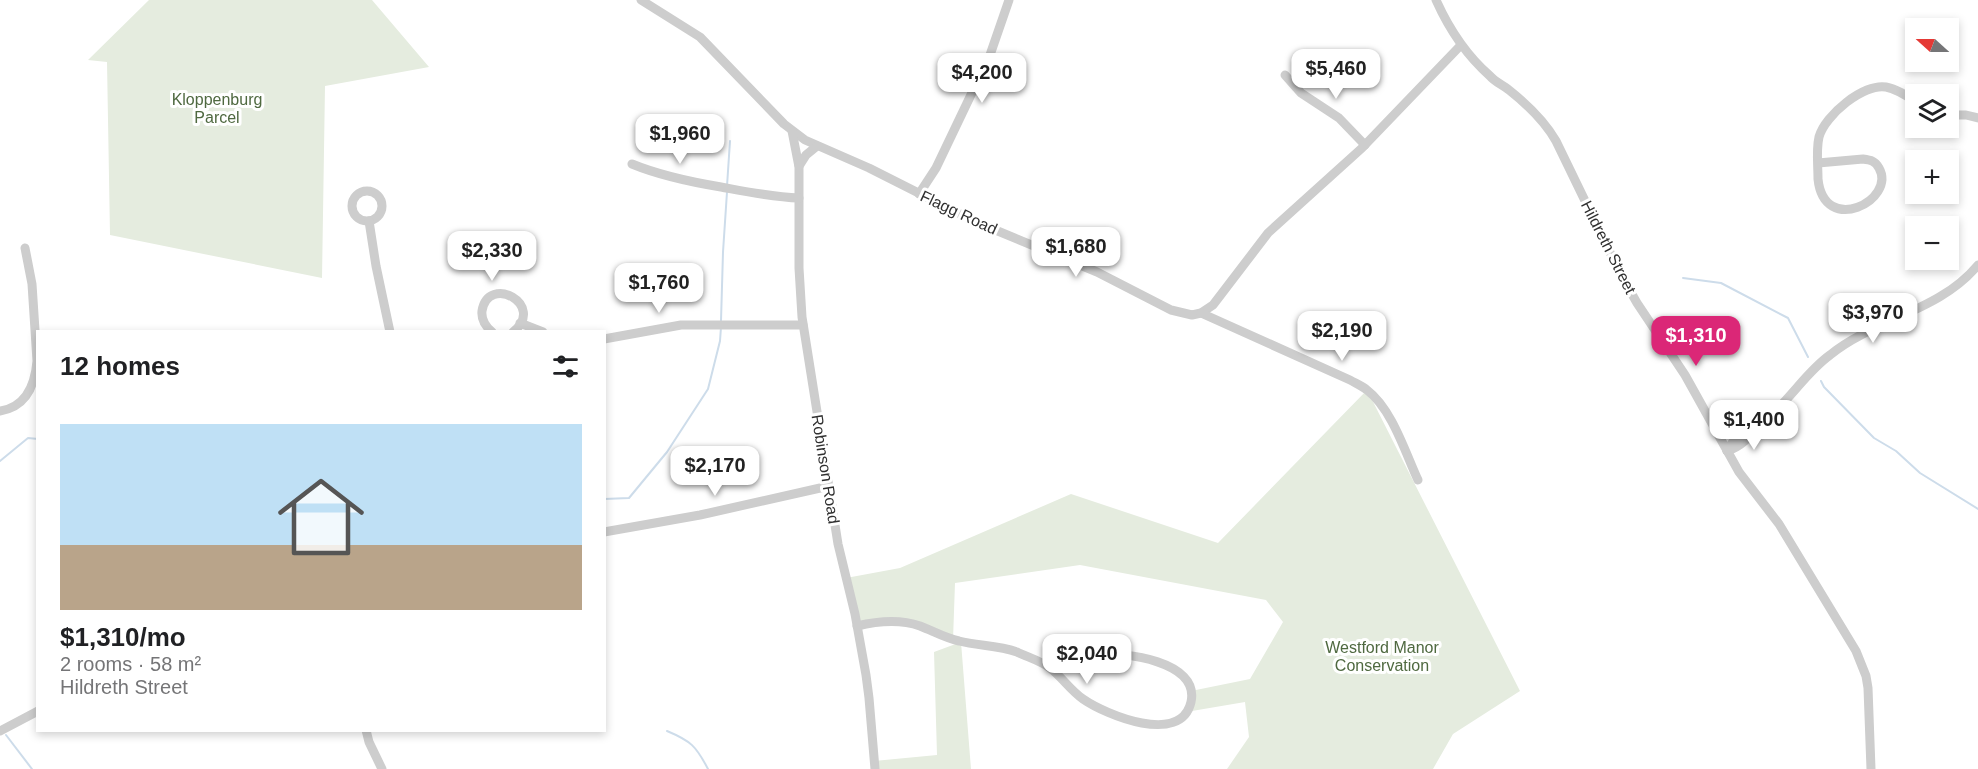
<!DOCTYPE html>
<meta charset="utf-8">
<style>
body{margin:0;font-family:Arial,sans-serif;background:#f2f2f2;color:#202124;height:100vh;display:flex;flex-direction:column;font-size:22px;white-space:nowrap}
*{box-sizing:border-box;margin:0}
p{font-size:20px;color:#757577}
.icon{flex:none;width:33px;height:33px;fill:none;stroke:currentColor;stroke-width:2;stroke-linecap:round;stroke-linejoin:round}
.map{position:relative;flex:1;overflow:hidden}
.drawer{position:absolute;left:36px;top:330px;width:570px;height:402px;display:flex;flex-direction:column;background:#fff;border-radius:0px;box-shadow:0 3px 9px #0003}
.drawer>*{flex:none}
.needle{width:39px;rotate:291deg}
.fabs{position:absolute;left:1905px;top:18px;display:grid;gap:12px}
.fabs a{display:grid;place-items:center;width:54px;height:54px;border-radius:0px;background:#fff;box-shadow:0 3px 9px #0003;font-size:30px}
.price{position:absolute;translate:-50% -51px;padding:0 14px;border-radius:12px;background:#fff;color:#222;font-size:20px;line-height:39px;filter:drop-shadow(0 2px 3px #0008)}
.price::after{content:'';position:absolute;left:50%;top:36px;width:18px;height:14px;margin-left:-9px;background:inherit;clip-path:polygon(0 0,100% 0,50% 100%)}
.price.active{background:#db2777;color:#fff}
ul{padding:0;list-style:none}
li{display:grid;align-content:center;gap:12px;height:318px;padding:0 24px}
li span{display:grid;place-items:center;height:186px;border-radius:0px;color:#555}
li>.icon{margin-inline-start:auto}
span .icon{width:108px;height:108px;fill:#fffc;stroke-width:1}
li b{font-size:26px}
h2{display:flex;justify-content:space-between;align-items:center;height:72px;padding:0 24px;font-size:26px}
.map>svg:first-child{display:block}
</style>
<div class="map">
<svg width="1978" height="769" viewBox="0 0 1978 769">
<rect width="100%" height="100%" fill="#fff"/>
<g fill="#e5ecdf">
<polygon points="149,0 372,0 429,67 325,86 322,278 110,235 107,62 88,60"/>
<polygon points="1367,390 1520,691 1453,734 1433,769 1227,769 1249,737 1245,702 1186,712 1191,691 1250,679 1283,622 1266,600 1080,565 955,583 953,640 899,622 857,626 846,578 900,568 1071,494 1218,543"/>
<polygon points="961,642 971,769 875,769 874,761 937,755 934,652"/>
</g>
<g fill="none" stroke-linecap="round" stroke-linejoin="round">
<g stroke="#cddcea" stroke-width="2">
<polyline points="727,186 730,141"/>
<polyline points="1683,278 1721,283 1788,318 1808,357"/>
<polyline points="721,321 723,252 727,192"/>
<polyline points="1821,381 1824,387 1874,438 1896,451 1920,473 1978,509"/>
<polyline points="0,461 28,438 38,439"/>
<polyline points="604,499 629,498 667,452 708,389 720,341 721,327"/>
<path d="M667,731C691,741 696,746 708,769"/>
<polyline points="6,735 32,769"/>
</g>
<g stroke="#cdcdcd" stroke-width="9">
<polyline points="641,0 700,37 784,124 805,140 869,168 976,222 1097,272 1171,310 1192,315 1201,313 1213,305 1268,233 1362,148 1461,45"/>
<path d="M1436,0C1449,29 1466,55 1490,76C1495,82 1503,85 1509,90C1528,105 1544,120 1556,141L1621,275L1637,303L1685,375L1739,472L1779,524L1856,651L1866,676L1868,688L1871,769"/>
<polyline points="1285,75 1301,93 1339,118 1365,145"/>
<polyline points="1948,115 1966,115 1978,118"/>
<polyline points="792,131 799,167 799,268 802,317 838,544 855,614 866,675 869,698 875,769"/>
<path d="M1818,163L1863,159C1871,160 1875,161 1879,168C1897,200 1824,237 1818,179C1818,165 1816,150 1819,137C1825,115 1864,83 1886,87C1897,89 1907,96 1916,102"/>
<path d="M632,164C661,176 691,182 721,187C748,192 772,197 799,198"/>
<polyline points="799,166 806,155 817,146"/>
<circle cx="367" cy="206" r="15"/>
<polyline points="919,194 936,168 990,55 1009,0"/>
<polyline points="369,221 376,266 390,332"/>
<path d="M1201,313L1350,380C1355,383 1362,386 1367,390C1392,409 1405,452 1418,480"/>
<polyline points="520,323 543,332"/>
<path d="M492,332C485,326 481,320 482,311C488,273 547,305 513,332"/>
<polyline points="604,339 681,325 803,325"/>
<path d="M0,411C26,407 35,385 37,361L32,284L25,248"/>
<path d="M1727,451C1743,446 1751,435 1761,423C1768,415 1778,409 1785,401C1800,385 1812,368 1830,355C1876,318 1939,312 1978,265"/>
<path d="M1727,451C1734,437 1746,429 1761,423"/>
<polyline points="604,532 700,515 829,486"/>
<path d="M857,626C878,621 900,619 920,626C933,631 945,638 959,641C978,646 998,645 1017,652C1027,657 1041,661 1050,668C1062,677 1070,690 1083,699C1106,715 1181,746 1191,702C1200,661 1124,652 1097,654C1080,655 1065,660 1049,667"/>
<polyline points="366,730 369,742 382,769"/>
<polyline points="0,731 38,711"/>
</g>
</g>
<g text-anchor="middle" stroke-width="6" stroke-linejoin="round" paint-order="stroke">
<g font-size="16" fill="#4f6940" stroke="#fff">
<text x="217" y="105">Kloppenburg<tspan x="217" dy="18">Parcel</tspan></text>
<text x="1382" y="653">Westford Manor<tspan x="1382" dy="18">Conservation</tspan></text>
</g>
<g font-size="16" fill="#303030" stroke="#fff">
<text transform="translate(959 212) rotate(25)" y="6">Flagg Road</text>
<text transform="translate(1609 247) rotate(63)" y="6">Hildreth Street</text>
<text transform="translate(826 469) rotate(81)" y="6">Robinson Road</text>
</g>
</g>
</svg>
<div class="fabs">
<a><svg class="needle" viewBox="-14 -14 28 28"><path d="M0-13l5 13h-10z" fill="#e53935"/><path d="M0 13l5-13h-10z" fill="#757577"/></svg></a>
<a><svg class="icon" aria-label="layers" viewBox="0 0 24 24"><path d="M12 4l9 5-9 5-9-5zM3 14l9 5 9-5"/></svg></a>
<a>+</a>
<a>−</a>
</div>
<b class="price" style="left:1336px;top:100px">$5,460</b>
<b class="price" style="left:982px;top:104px">$4,200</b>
<b class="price" style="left:680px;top:165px">$1,960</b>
<b class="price" style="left:1076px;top:278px">$1,680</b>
<b class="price" style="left:492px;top:282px">$2,330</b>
<b class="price" style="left:659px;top:314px">$1,760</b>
<b class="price" style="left:1873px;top:344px">$3,970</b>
<b class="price" style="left:1342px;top:362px">$2,190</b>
<b class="price active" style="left:1696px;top:367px">$1,310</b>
<b class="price" style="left:1754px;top:451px">$1,400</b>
<b class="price" style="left:715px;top:497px">$2,170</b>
<b class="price" style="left:1087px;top:685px">$2,040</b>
<section class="drawer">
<h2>12 homes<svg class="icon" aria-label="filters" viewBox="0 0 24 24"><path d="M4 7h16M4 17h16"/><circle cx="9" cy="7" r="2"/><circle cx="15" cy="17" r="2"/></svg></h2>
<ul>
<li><span style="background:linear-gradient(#bfe0f5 65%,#b9a48a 0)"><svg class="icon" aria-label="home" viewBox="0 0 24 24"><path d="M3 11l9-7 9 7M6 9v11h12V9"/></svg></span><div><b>$1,310/mo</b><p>2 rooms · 58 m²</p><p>Hildreth Street</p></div></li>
</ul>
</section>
</div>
